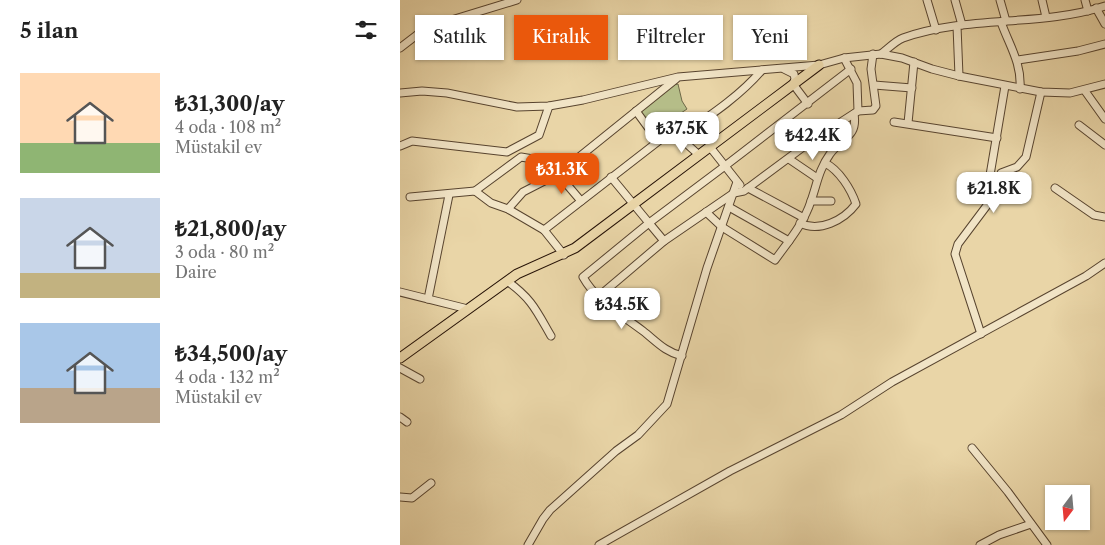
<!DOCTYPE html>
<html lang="tr">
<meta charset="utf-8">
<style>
body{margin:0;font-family:"Libre Caslon Text",serif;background:#f2f2f2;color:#222;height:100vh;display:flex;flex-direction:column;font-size:19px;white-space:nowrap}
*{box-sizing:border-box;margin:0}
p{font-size:16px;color:#767676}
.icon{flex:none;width:28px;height:28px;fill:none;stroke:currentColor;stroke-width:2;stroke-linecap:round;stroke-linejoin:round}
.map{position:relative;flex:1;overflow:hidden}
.sheet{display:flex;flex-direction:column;background:#fff;width:400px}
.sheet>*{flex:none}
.guide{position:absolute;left:15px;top:15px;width:475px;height:45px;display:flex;gap:10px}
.needle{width:32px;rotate:196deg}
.fabs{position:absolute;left:645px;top:485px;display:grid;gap:10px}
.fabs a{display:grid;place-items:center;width:45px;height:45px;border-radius:0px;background:#fff;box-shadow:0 1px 4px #0004;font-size:25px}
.price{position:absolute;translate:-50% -42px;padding:0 11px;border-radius:10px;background:#fff;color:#222;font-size:16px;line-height:32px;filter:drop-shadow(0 1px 2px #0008)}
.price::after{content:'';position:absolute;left:50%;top:30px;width:15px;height:11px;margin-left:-8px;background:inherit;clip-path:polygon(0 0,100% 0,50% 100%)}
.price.active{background:#ea580c;color:#fff}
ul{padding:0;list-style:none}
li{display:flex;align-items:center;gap:15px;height:125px;padding:0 20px}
li span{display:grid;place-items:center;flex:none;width:140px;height:100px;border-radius:0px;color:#555}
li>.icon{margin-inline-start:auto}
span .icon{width:60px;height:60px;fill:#fffc;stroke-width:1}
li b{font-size:21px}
h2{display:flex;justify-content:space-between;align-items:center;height:60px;padding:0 20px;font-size:21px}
.pill{padding:0 18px;border-radius:0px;background:#fff;box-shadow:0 1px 4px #0004;font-size:18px;line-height:45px}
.pill.active{background:#ea580c;color:#fff}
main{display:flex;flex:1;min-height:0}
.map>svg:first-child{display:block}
</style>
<main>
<section class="sheet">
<h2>5 ilan<svg class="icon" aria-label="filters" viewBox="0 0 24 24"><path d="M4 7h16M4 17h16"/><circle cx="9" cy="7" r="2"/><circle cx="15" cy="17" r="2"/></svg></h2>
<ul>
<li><span style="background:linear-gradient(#ffd9b3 70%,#8fb573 0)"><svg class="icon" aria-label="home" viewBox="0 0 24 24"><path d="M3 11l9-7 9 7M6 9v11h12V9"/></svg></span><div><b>₺31,300/ay</b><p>4 oda · 108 m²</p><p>Müstakil ev</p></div></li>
<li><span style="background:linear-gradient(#c9d6e8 75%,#c2b280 0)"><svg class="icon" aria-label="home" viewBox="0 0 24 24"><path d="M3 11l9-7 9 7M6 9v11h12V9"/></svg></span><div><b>₺21,800/ay</b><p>3 oda · 80 m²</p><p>Daire</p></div></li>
<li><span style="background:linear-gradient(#a9c7e8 65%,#b9a48a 0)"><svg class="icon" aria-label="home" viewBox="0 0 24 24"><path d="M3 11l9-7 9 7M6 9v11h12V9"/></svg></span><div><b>₺34,500/ay</b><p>4 oda · 132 m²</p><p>Müstakil ev</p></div></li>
</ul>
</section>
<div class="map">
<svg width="705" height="545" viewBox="0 0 705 545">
<rect width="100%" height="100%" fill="#e9d5a7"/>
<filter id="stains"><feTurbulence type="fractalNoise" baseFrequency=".004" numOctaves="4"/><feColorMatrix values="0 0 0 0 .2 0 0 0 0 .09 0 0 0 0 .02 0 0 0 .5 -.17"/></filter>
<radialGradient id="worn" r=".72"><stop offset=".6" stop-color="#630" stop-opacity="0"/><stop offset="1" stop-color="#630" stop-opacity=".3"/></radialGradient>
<polygon fill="#b5bd88" stroke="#6e6848" points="278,84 282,101 287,109 272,119 272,127 258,136 240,112 273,85"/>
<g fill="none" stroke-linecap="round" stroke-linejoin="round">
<g stroke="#58442f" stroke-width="9">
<g id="minor">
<polyline points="527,0 536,30"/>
<polyline points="555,0 562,25"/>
<polyline points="600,0 606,21"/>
<polyline points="642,0 646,17"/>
<polyline points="685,0 688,11"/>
<polyline points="696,8 705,24"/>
<path d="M601,22C609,45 622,63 620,89"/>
<polyline points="557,26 559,76"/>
<polyline points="0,48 22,31 35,25 117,0"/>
<path d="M481,54C488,49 495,41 503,38C568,15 640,27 705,6"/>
<polyline points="618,60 678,51 705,44"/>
<polyline points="384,69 394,74 395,79 393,84 408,104"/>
<polyline points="474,85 512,88"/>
<polyline points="685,91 705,119"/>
<polyline points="0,93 22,91 47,93 117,107 149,106 183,100 278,77 419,65 444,58 481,54 502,58 532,69 559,76 641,92 670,93 705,84"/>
<polyline points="236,111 258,141"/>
<polyline points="458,111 473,110 476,106 471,69 473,54"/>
<polyline points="494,122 597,138"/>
<polyline points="508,123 514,62"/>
<polyline points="679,125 705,145"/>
<polyline points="279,137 299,155"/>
<polyline points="0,146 12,141 107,152 139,135 149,106"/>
<polyline points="389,159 417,178"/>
<polyline points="158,174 181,201"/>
<path d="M211,177L249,223L183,277C197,302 221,314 243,331C256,341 265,352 282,356"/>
<polyline points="340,185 325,166 451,69"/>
<polyline points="348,188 404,218"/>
<polyline points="655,188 694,215 705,217"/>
<polyline points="75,191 121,157 139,160"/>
<polyline points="10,197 75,191 91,203 108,209 144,230"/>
<polyline points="591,200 597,194 601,173 617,167 626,157 641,92"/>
<polyline points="411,201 431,201"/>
<polyline points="329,207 389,241"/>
<polyline points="108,209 123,192 158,174 276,79"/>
<path d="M306,212L322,227L375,260C388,242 404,223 411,201C417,184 419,169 430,154C441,138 458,138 454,114"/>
<path d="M400,223C419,233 444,220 456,204C451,189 439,170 425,163"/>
<polyline points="264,241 249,223 325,166 310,147"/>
<path d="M164,255L144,230L269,133L279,137C308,117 339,97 362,70"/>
<path d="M107,281C132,299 136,310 151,336"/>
<polyline points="0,292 68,309"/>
<polyline points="198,297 264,241 334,193 344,191 410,142 458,111 457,83 444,58"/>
<polyline points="28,299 49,195"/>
<polyline points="581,334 555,254 558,244 591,200 588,187 605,86"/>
<polyline points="0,368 20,379"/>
<polyline points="0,417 7,422"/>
<polyline points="572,448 608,492 647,545"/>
<polyline points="0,497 12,498 31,483"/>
<polyline points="128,545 143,519 150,510 216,451 238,435 267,404 307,268 337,182"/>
<polyline points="199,545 330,471 441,415 492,382 686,276 705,263"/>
<polyline points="580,545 599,535 631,524"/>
</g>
</g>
<g stroke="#271307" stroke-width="11">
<polyline id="major" points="0,358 117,274 175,248 419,65"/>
</g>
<use href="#minor" stroke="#f1e4c6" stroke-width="7"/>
<use href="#major" stroke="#e9d5a7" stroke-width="9"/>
</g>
<rect width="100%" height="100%" filter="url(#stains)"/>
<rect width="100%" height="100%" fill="url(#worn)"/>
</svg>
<div class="fabs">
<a><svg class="needle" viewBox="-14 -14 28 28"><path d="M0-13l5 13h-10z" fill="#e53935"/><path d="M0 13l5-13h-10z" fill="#767676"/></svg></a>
</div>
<b class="price" style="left:282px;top:154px">₺37.5K</b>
<b class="price" style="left:413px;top:161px">₺42.4K</b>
<b class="price active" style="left:162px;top:195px">₺31.3K</b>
<b class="price" style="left:594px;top:214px">₺21.8K</b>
<b class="price" style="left:222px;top:330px">₺34.5K</b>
<div class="guide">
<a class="pill">Satılık</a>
<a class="pill active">Kiralık</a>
<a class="pill">Filtreler</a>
<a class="pill">Yeni</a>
</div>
</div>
</main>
